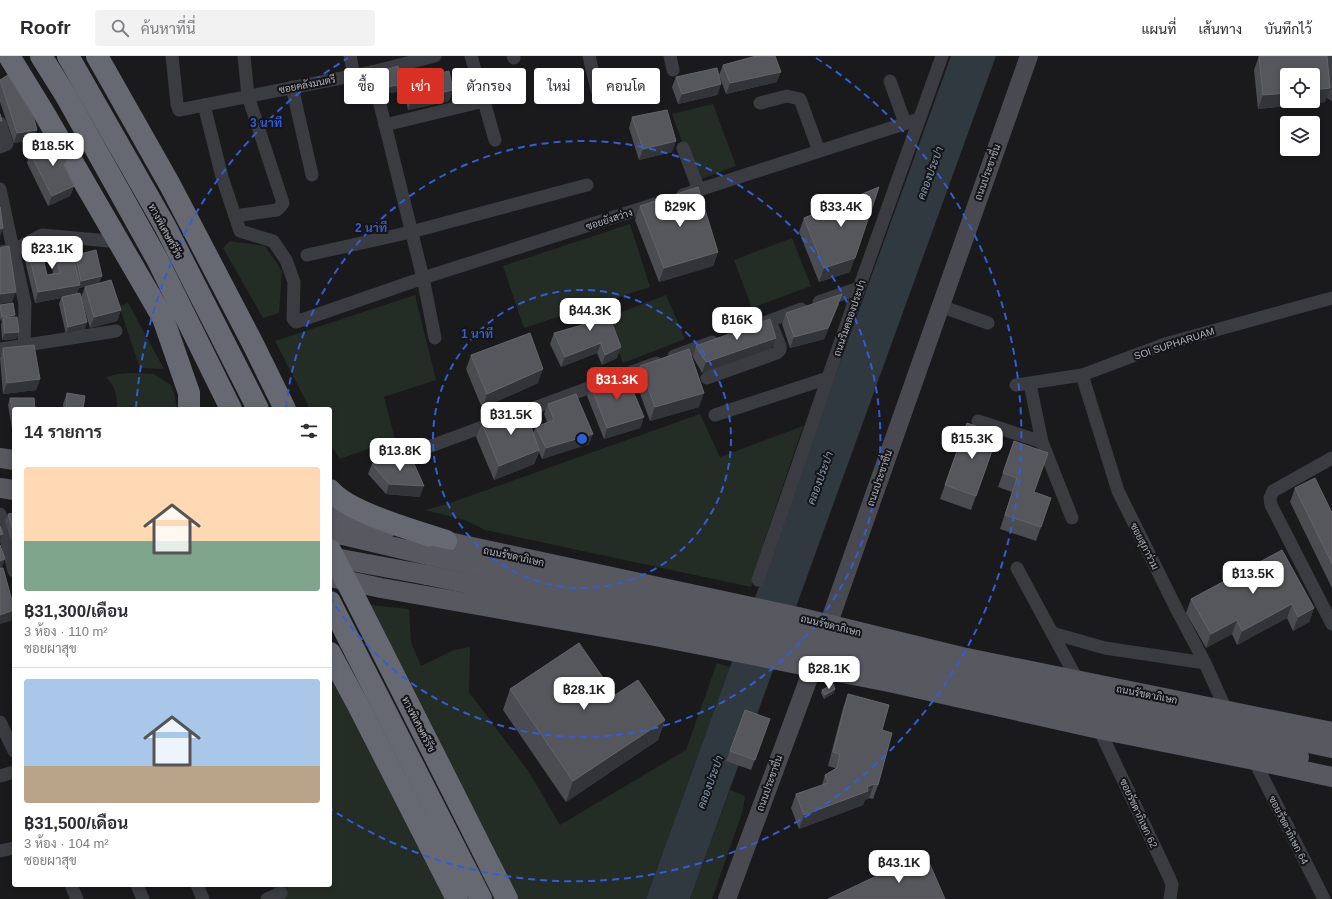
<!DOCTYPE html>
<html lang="th">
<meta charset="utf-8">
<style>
body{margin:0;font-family:Helvetica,Sarabun,sans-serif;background:#f2f2f3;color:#2b2b33;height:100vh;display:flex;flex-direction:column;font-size:15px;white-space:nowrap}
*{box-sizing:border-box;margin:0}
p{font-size:13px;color:#7c7c81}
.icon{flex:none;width:22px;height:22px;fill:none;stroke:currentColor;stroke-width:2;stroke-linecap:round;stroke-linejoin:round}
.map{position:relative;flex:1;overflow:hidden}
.drawer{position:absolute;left:12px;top:351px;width:320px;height:480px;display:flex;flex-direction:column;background:#fff;border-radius:4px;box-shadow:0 2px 6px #0003}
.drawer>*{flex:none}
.hud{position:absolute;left:344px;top:12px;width:380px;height:36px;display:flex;gap:8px}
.fabs{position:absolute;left:1280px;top:12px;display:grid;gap:8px}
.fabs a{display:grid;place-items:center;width:40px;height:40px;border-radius:4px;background:#fff;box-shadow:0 2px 6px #0003;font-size:20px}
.price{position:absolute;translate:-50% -34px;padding:0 9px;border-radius:8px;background:#fff;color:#222;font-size:13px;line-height:26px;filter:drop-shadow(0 1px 2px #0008)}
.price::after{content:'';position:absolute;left:50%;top:24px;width:12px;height:9px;margin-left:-6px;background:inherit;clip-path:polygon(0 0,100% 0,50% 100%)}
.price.on{background:#d93025;color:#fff}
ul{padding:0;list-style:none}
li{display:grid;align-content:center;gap:8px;height:212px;padding:0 12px}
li+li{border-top:1px solid #e1e1e2}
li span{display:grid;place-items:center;height:124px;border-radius:4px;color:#555}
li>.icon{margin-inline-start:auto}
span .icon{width:72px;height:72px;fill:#fffc;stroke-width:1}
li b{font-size:17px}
h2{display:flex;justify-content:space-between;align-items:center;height:48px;padding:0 12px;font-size:17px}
.pill{padding:0 14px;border-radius:4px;background:#fff;box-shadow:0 2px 6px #0003;font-size:14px;line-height:36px}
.pill.on{background:#d93025;color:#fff}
header{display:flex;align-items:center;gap:24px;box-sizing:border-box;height:56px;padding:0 20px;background:#fff;border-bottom:1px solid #e1e1e2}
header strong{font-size:19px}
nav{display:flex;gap:22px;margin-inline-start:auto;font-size:14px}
.search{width:280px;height:36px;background:#f2f2f3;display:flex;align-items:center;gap:10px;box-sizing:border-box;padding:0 14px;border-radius:4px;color:#7c7c81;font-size:15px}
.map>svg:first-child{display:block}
</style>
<header>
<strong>Roofr</strong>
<div class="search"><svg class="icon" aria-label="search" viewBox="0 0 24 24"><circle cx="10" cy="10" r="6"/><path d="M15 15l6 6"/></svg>ค้นหาที่นี่</div>
<nav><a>แผนที่</a><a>เส้นทาง</a><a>บันทึกไว้</a></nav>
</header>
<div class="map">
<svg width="1332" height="843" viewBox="0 0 1332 843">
<rect width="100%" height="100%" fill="#1a1a1c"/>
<g fill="#242c26">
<polygon points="713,48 736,110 696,125 672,58"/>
<polygon points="630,168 650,231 524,272 503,210"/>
<polygon points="792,182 811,230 752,252 734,204"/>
<polygon points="230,185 265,190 282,215 279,257 263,262 223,192"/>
<polygon points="415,239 436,324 384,341 395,383 340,403 330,388 330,353 310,353 275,285"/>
<polygon points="666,239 685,283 623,307 606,262"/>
<polygon points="128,247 164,313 140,312 119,250"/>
<path d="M132,317L154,318L171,329L175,341L177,353H117C117,340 116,331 106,321L117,318Z"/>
<polygon points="700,358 720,401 803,370 764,486 751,531 485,474 465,464 425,454 450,447"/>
<polygon points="370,549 409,553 411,586 421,610 454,594 470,591 469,636 529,716 560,769 686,694 717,607 730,611 646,843 277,843 272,829 330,829 330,613 440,827 499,802 371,559"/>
<polygon points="730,734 745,740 743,754 712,843 690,843"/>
</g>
<polygon fill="#303840" points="951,0 996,0 690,843 646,843"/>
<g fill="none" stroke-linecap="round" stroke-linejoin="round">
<g stroke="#3b3c41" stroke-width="13">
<polyline points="172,0 177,48 179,54 372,16 435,0"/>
<polyline points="350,0 354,19"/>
<polyline points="471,0 495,84"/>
<polyline points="513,0 514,2"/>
<polyline points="589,0 597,34"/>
<polyline points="670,0 673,14"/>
<polyline points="1326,0 1329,30 1332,38"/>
<polyline points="372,16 423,222 435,282"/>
<polyline points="890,25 905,67"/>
<polyline points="292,31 312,119"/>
<polyline points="760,47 787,40 800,43 819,95"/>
<polyline points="204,49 222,121 240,175 273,185 286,204 294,226 293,263 296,266 423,222 655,148"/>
<polyline points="0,67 7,88 0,91"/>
<polyline points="385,69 484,45"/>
<polyline points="683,92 699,134"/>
<polyline points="0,133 25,248 24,289"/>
<polyline points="683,139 919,63"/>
<polyline points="235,160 277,154 280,151 283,147 248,40 244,0"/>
<polyline points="0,196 14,194 42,179 120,186"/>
<polyline points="307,199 411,176 587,129"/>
<polyline points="819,246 859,232"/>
<polyline points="940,250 988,267"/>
<polyline points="753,271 801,253"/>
<polyline points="0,293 116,275"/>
<polyline points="674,300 712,286"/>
<polyline points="1082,319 1118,435 1176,552 1205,607 1226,654"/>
<polyline points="707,322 777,297 780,294 780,290 770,265"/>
<polyline points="1016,329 1082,319 1165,288 1332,242"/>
<polyline points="715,359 828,322"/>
<polyline points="978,365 1042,386 1030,328"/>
<polyline points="1042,386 1072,462"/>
<polyline points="401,401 656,307"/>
<polyline points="1332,402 1273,435 1270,442 1271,449 1332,568"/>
<polyline points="0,458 14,515"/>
<polyline points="1017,512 1078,625"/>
<polyline points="758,524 859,232 942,0"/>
<polyline points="1052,577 1105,592 1205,607"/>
<polyline points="0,666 14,695"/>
<polyline points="1099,673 1169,821 1172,829 1170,843"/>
<polyline points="1254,704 1324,843"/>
<polyline points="0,720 14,716"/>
<polyline points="0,795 14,792"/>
<polyline points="71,829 77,843"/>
<polyline points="137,829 143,843"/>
<polyline points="197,829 203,843"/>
<polyline points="267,843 281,837"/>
</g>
<polyline stroke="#494a51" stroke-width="18" points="727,843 820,592 1029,0"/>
<g stroke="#575860" stroke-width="20">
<polyline points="0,402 14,404"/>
<polyline points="0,432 14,434"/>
<polyline points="330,460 387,472"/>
<polyline points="330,476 432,500"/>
<polyline points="430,482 798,561 962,601 1332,676"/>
<polyline points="330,501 427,519"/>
<polyline points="330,521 381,532 655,580 889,626 1099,673 1254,704 1332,721"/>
<polyline points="1304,686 1332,692"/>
</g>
<g stroke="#676972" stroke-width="22">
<polyline points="9,0 44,57 163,262 189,337 189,353"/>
<polyline points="41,0 66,40 157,203 231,353"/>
<polyline points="68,0 165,170 258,353"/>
<polyline points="97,0 170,129 253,288 285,353"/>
<path d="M330,434C349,457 417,475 446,485"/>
<polyline points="354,540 507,843"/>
<polyline points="330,546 481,843"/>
<polyline points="330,597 359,651 457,843"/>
</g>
<g stroke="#575860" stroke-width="20">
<polyline points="432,500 1304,686"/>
<polyline points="427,519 1299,701"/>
</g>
<polyline stroke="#676972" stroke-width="22" points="330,494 354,540"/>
</g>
<g fill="#4b4c51">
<polygon points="1259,0 1325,46 1258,53 1254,14"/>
<polygon points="723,9 777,26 726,38 719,19"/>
<polygon points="382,15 401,35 384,38 379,22"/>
<polygon points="676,21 721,28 717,39 678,48 672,31"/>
<polygon points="0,24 37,74 33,84 14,87 0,46"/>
<polygon points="408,25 453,34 449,45 408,54 404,36"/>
<polygon points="632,61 672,96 639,104 629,72"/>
<polygon points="30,97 65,110 74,130 70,140 48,150 27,107"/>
<polygon points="640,150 718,196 713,210 659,226 635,164"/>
<polygon points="804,162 850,216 819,226 799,176"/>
<polygon points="26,186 47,219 53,217 52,211 56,201 74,204 76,199 102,220 99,227 79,232 77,237 85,273 66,278 59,248 61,242 35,247 23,196"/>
<polygon points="85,231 121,254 117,265 90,272 81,241"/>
<polygon points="839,248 824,283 790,292 782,268 786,257"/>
<polygon points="0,249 15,259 14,261 19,276 16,283 2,284 1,269 2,265 1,265 0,262"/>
<polygon points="583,251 617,302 602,309 597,297 561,311 550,288 554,277 582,269 579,262"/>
<polygon points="696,290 772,292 702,317 693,301"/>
<polygon points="3,292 40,323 36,334 3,338 0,302"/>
<polygon points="471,299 538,327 482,352 466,313"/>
<polygon points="640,310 699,351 650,365 635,324"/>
<polygon points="591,330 644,361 640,372 604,383 587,340"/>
<polygon points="67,337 83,353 63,353 63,348"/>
<polygon points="10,342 14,353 14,378 13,378 8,349"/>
<polygon points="548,348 589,388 542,403 539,396 534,408 494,424 476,381 482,367 533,377 536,371 547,366 544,358"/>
<polygon points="967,367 998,378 971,454 940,443"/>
<polygon points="1014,385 1034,436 1041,471 1036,485 1000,473 1012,436 998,431"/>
<polygon points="372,408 420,441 386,438 368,418"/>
<polygon points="1295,432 1332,457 1332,532 1290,446"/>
<polygon points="14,457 14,484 11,485 5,465 8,458"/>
<polygon points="1282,494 1314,552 1309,566 1293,575 1287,562 1237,589 1232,578 1206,592 1186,557 1191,543"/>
<polygon points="510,633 615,639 665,664 658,684 566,746 503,654"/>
<polygon points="835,633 834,637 824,643 821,637 822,634"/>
<polygon points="848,638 882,674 878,729 873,743 869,742 865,744 863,749 799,773 791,752 796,738 822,729 825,719 835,713 835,712 828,710 843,652"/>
<polygon points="745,654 770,663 751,714 726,705"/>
</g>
<g fill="#333437">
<polygon points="781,16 777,26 726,38 730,27"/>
<polygon points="403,28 401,35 384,38 387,31"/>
<polygon points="721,28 717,39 678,48 682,38"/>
<polygon points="1330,32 1325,46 1258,53 1263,39 1287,37 1287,45 1313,45 1313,34"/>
<polygon points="453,34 449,45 408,54 412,43"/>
<polygon points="37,74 33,84 14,87 17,77"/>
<polygon points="676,85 672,96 639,104 643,93"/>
<polygon points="74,130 70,140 48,150 52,140"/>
<polygon points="3,172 0,181 0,173"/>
<polygon points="718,196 713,210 659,226 664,212"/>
<polygon points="855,202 850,216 819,226 824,212"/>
<polygon points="102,220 99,227 79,232 76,240 62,241 61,242 35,247 38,236 79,229 81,225"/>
<polygon points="16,236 12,246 0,248 0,238"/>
<polygon points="842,238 824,283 790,292 794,281"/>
<polygon points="121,254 117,265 90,272 94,261"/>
<polygon points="15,259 13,263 3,262 2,265 1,265 2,261"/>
<polygon points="87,266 85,273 66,278 68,271"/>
<polygon points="19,276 16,283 2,284 5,277"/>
<polygon points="776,282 772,292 702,317 706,306"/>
<polygon points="601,287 597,297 561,311 565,301"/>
<polygon points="621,291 617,302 602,309 605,299"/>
<polygon points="543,313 538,327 482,352 487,338"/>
<polygon points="40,323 36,334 3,338 7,327"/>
<polygon points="704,337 699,351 650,365 655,351"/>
<polygon points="644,361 640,372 604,383 607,372"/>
<polygon points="593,378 589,388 542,403 546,392"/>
<polygon points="539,394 534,408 494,424 499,410"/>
<polygon points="389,428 424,430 420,441 386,438"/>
<polygon points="3,478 0,485 0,479"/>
<polygon points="14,478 14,484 11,485"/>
<polygon points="5,503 2,511 0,511 0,505"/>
<polygon points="1292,548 1287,562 1237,589 1242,575"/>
<polygon points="1314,552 1309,566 1293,575 1298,561"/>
<polygon points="14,554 11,565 0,568 0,559"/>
<polygon points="1237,564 1232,578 1206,592 1211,578"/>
<polygon points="835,633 834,637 824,643 825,639"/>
<polygon points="665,664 658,684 566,746 573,725"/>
<polygon points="874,728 869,742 865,744 863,749 799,773 804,759"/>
</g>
<g fill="#56575c" stroke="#64656b">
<polygon points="756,0 775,0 781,16 730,27 723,9"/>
<polygon points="1259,0 1327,0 1330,32 1313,34 1313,19 1287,19 1287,37 1263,39"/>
<polygon points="398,10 403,28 387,31 382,15"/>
<polygon points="717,12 721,28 682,38 676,21"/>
<polygon points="449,15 453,34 412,43 408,25"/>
<polygon points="8,19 34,63 37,74 17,77 0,24"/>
<polygon points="667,54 676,85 643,93 632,61"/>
<polygon points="0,58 2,65 0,65"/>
<polygon points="55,83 68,103 64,109 74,130 52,140 30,97"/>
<polygon points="698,131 718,196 664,212 640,150"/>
<polygon points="879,131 855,202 824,212 804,162"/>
<polygon points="0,151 3,172 0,173"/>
<polygon points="39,184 47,219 60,217 56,201 72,198 80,229 38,236 26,186"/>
<polygon points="9,190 16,236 0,238 0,192"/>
<polygon points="96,194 102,220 81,225 76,199"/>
<polygon points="111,224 121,254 94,261 85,231"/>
<polygon points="80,237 87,266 68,271 62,241"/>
<polygon points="842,238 828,272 794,281 786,257"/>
<polygon points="603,243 621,291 605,299 601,287 565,301 554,277 589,267 583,251"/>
<polygon points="13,247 15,259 2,261 0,249"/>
<polygon points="17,261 19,276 5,277 3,262"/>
<polygon points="770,263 776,282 706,306 696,290"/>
<polygon points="530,277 543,313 487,338 471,299"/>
<polygon points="34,289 40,323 7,327 3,292"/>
<polygon points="689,293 704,337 655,351 640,310"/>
<polygon points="625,316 644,361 607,372 591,330"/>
<polygon points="67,337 85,340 83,353 66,353"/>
<polygon points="576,338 593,378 546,392 536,371 554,364 548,348"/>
<polygon points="10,342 34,342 35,353 14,353 14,362"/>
<polygon points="524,350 539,394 499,410 482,367"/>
<polygon points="967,367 998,378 976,440 945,429"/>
<polygon points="1014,385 1048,397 1034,436 1051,442 1041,471 1005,459 1017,422 1003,417"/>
<polygon points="410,399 424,430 389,428 372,408"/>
<polygon points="1315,422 1332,457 1332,508 1295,432"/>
<polygon points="14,457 14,478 8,458"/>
<polygon points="0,470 3,478 0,479"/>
<polygon points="0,489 5,503 0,505"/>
<polygon points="1282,494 1314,552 1298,561 1292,548 1242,575 1237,564 1211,578 1191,543"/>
<polygon points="0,512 3,512 14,552 14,554 0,559"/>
<polygon points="579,587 615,639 638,624 665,664 573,725 510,633"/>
<polygon points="833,628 835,633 825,639 822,634"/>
<polygon points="848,638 889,649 882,674 892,677 878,729 874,728 867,731 868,735 804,759 796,738 828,727 825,719 837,712 840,698 833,696"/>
<polygon points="745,654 770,663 755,704 730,695"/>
<polygon points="925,797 945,843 828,843"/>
</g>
<g fill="none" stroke="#335dd4" stroke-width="2" stroke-dasharray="7 5">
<circle cx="582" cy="383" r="149"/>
<path d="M286 352A298 298 0 1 1 331 543"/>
<path d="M136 352A447 447 0 0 1 348 2M816 2A447 447 0 1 1 332 754"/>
</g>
<g text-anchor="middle" stroke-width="4" stroke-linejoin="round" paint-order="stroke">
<g font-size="10" fill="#adb0bb" stroke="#151517">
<text transform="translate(307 28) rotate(-11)" y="4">ซอยคลังมนตรี</text>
<text transform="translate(987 116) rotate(-70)" y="4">ถนนประชาชื่น</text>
<text transform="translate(609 163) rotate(-18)" y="4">ซอยยังสว่าง</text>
<text transform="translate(166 175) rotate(62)" y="4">ทางพิเศษศรีรัช</text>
<text transform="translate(849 262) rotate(-71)" y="4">ถนนริมคลองประปา</text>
<text transform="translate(1174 287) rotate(-18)" y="4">SOI SUPHARUAM</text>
<text transform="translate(879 422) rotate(-71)" y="4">ถนนประชาชื่น</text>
<text transform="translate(1145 490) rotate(63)" y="4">ซอยสุภาร่วม</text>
<text transform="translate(514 500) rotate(12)" y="4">ถนนรัชดาภิเษก</text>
<text transform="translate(831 569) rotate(14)" y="4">ถนนรัชดาภิเษก</text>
<text transform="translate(1147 638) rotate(11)" y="4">ถนนรัชดาภิเษก</text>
<text transform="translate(419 668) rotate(63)" y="4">ทางพิเศษศรีรัช</text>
<text transform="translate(769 727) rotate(-70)" y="4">ถนนประชาชื่น</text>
<text transform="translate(1139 757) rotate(65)" y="4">ซอยรัชดาภิเษก 62</text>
<text transform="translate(1289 774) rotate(63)" y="4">ซอยรัชดาภิเษก 64</text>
</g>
<g font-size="11" font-style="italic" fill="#869bb4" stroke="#151517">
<text transform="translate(930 117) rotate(-70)" y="4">คลองประปา</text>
<text transform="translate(820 422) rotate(-70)" y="4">คลองประปา</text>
<text transform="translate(710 726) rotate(-70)" y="4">คลองประปา</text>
</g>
</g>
<circle cx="582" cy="383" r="6" fill="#335dd4" stroke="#151517" stroke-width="2"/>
<g font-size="12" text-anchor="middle" font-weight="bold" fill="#335dd4" stroke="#151517" stroke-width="4" stroke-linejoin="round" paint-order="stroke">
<text x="266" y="71">3 นาที</text>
<text x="371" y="176">2 นาที</text>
<text x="477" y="282">1 นาที</text>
</g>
</svg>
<div class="fabs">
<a><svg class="icon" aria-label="locate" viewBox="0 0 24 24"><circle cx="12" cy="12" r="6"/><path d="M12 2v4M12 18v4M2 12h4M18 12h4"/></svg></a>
<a><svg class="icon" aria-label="layers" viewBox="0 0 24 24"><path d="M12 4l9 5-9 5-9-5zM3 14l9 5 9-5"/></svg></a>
</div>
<b class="price" style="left:53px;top:111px">฿18.5K</b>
<b class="price" style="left:680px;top:172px">฿29K</b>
<b class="price" style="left:841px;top:172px">฿33.4K</b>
<b class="price" style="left:52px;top:214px">฿23.1K</b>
<b class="price" style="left:590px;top:276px">฿44.3K</b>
<b class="price" style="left:737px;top:285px">฿16K</b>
<b class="price on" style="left:617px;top:345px">฿31.3K</b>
<b class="price" style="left:511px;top:380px">฿31.5K</b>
<b class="price" style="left:972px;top:404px">฿15.3K</b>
<b class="price" style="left:400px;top:416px">฿13.8K</b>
<b class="price" style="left:1253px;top:539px">฿13.5K</b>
<b class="price" style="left:829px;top:634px">฿28.1K</b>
<b class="price" style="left:584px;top:655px">฿28.1K</b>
<b class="price" style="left:899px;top:828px">฿43.1K</b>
<div class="hud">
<a class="pill">ซื้อ</a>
<a class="pill on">เช่า</a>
<a class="pill">ตัวกรอง</a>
<a class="pill">ใหม่</a>
<a class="pill">คอนโด</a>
</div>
<section class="drawer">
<h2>14 รายการ<svg class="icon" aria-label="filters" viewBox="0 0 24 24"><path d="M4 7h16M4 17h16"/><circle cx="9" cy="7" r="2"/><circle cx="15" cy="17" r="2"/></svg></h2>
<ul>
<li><span style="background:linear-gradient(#ffd9b3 60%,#7fa58c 0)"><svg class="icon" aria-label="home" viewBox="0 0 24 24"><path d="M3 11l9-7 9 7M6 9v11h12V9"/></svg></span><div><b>฿31,300/เดือน</b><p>3 ห้อง · 110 m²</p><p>ซอยผาสุข</p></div></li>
<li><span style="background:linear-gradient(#a9c7e8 70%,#b9a48a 0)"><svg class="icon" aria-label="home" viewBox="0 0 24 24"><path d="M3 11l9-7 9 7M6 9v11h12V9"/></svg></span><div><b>฿31,500/เดือน</b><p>3 ห้อง · 104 m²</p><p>ซอยผาสุข</p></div></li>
</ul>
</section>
</div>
